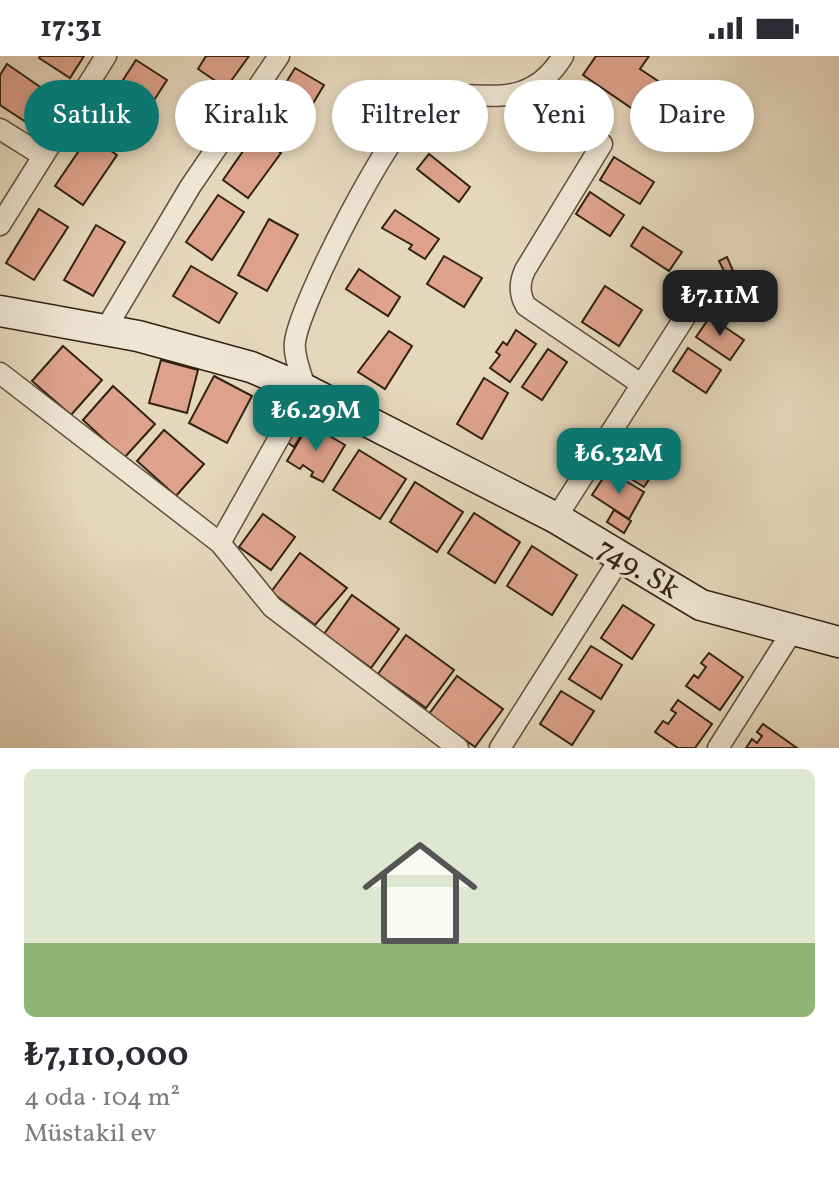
<!DOCTYPE html>
<html lang="tr">
<meta charset="utf-8">
<style>
body{margin:0;font-family:Vollkorn,serif;background:#f2f2f3;color:#2b2b33;height:100vh;display:flex;flex-direction:column;font-size:30px;white-space:nowrap}
*{box-sizing:border-box;margin:0}
p{font-size:26px;color:#7c7c81}
.icon{flex:none;width:44px;height:44px;fill:none;stroke:currentColor;stroke-width:2;stroke-linecap:round;stroke-linejoin:round}
.map{position:relative;height:692px;overflow:hidden}
.side{display:flex;flex-direction:column;background:#fff;flex:1}
.side>*{flex:none}
.top-card{position:absolute;left:24px;top:24px;width:792px;height:72px;display:flex;gap:16px}
.price{position:absolute;translate:-50% -68px;padding:0 18px;border-radius:16px;background:#0f766e;color:#fff;font-size:26px;line-height:52px;filter:drop-shadow(0 2px 4px #0008)}
.price::after{content:'';position:absolute;left:50%;top:48px;width:24px;height:18px;margin-left:-12px;background:inherit;clip-path:polygon(0 0,100% 0,50% 100%)}
.price.current{background:#222;color:#fff}
ul{padding:0;list-style:none}
li{display:grid;align-content:center;gap:16px;height:424px;padding:0 24px}
li+li{border-top:2px solid #e1e1e2}
li span{display:grid;place-items:center;height:248px;border-radius:12px;color:#555}
li>.icon{margin-inline-start:auto}
span .icon{width:144px;height:144px;fill:#fffc;stroke-width:1}
li b{font-size:34px}
.pill{padding:0 28px;border-radius:36px;background:#fff;box-shadow:0 4px 12px #0003;font-size:28px;line-height:72px}
.pill.current{background:#0f766e;color:#fff}
.status{display:flex;justify-content:space-between;align-items:center;height:56px;padding:0 40px;background:#fff;direction:ltr}
.status svg{height:22px;fill:currentColor}
.map>svg:first-child{display:block}
</style>
<div class="status"><b>17:31</b><svg viewBox="0 0 49 12"><path d="M0 12V9h3v3zM5 12V6h3v6zM10 12V3h3v9zM15 12V0h3v12zM26 1h20v11H26zM47 4h2v5h-2z"/></svg></div>
<div class="map">
<svg width="839" height="692" viewBox="0 0 839 692">
<rect width="100%" height="100%" fill="#e5d7bc"/>
<filter id="stains"><feTurbulence type="fractalNoise" baseFrequency=".0025" numOctaves="4"/><feColorMatrix values="0 0 0 0 .2 0 0 0 0 .09 0 0 0 0 .02 0 0 0 .5 -.17"/></filter>
<radialGradient id="worn" r=".72"><stop offset=".6" stop-color="#630" stop-opacity="0"/><stop offset="1" stop-color="#630" stop-opacity=".3"/></radialGradient>
<g fill="#dea28c" stroke="#322211" stroke-width="2">
<polygon points="40,0 84,0 70,22 39,2"/>
<polygon points="206,0 249,0 226,32 198,13"/>
<polygon points="596,0 649,0 640,13 661,27 640,58 583,19"/>
<polygon points="136,4 167,24 134,75 103,55"/>
<polygon points="7,8 56,42 35,72 0,49 0,19"/>
<polygon points="295,12 324,29 294,79 265,61"/>
<polygon points="106,70 119,80 113,88 100,79"/>
<polygon points="255,78 281,97 248,142 223,124"/>
<polygon points="89,80 117,99 83,149 55,130"/>
<polygon points="429,98 470,131 459,146 417,113"/>
<polygon points="614,101 654,126 640,148 600,124"/>
<polygon points="590,136 624,159 610,180 576,158"/>
<polygon points="218,139 244,156 212,204 186,186"/>
<polygon points="39,153 68,171 34,224 6,207"/>
<polygon points="395,154 439,183 425,203 409,193 412,189 382,172"/>
<polygon points="269,163 298,179 267,235 238,219"/>
<polygon points="96,169 125,186 93,240 64,224"/>
<polygon points="643,171 682,196 669,215 631,190"/>
<polygon points="444,200 482,222 464,251 427,228"/>
<polygon points="727,201 734,217 727,221 719,205"/>
<polygon points="191,210 237,237 219,267 173,240"/>
<polygon points="359,213 400,241 388,260 346,233"/>
<polygon points="605,230 642,254 619,290 582,266"/>
<polygon points="710,261 744,284 730,304 696,281"/>
<polygon points="516,274 536,288 510,326 490,312 500,299 496,296 503,286 507,289"/>
<polygon points="389,275 412,290 385,333 358,316"/>
<polygon points="63,290 102,324 71,359 32,325"/>
<polygon points="688,292 721,314 706,337 673,315"/>
<polygon points="548,293 567,306 542,344 522,331"/>
<polygon points="161,304 198,314 187,357 149,347"/>
<polygon points="214,320 252,340 227,387 189,367"/>
<polygon points="484,322 508,337 482,383 457,368"/>
<polygon points="113,330 155,368 124,402 83,364"/>
<polygon points="299,365 307,370 294,391 287,386"/>
<polygon points="309,368 345,389 323,426 311,420 313,416 303,409 300,413 287,405"/>
<polygon points="164,374 204,408 176,440 137,405"/>
<polygon points="623,393 656,413 644,431 612,411"/>
<polygon points="359,394 406,423 380,463 333,434"/>
<polygon points="605,419 620,429 624,424 644,436 629,463 592,439"/>
<polygon points="415,426 463,456 437,496 390,466"/>
<polygon points="614,454 631,465 624,477 607,466"/>
<polygon points="474,457 520,486 495,527 448,497"/>
<polygon points="263,458 295,481 271,514 239,491"/>
<polygon points="532,490 577,519 552,559 507,530"/>
<polygon points="300,497 347,532 315,569 271,536"/>
<polygon points="352,539 399,573 371,612 324,578"/>
<polygon points="623,549 654,569 632,603 601,582"/>
<polygon points="406,579 454,614 426,652 378,618"/>
<polygon points="591,590 622,609 601,643 569,623"/>
<polygon points="709,597 743,621 720,654 686,630 694,619 698,622 706,611 701,607"/>
<polygon points="457,620 503,653 475,691 429,658"/>
<polygon points="561,635 594,655 572,689 540,668"/>
<polygon points="678,644 712,668 695,692 678,692 655,676 663,665 668,668 676,657 671,654"/>
<polygon points="763,668 797,692 746,692 752,683 757,687 762,680 757,676"/>
</g>
<g fill="none" stroke-linecap="round" stroke-linejoin="round">
<g stroke="#5f4f3c" stroke-width="23">
<g id="street">
<path d="M525,35L545,61L602,88L525,214C519,227 519,238 526,250L641,328"/>
<polyline points="0,73 43,100"/>
<polyline points="0,169 106,0"/>
<polyline points="105,274 190,131 279,0"/>
<polyline points="0,317 220,487 272,551 458,692"/>
<polyline points="556,462 701,236"/>
<path d="M220,487L306,334C302,320 293,300 295,286C300,246 390,72 421,49C461,21 521,69 563,0"/>
<polyline points="500,692 621,501"/>
<polyline points="718,692 793,574"/>
</g>
</g>
<g stroke="#322211" stroke-width="33">
<polyline id="secondary" points="0,255 138,280 251,311 306,334 556,462 701,549 839,586"/>
</g>
<use href="#street" stroke="#eee5d3" stroke-width="20"/>
<use href="#secondary" stroke="#eee5d3" stroke-width="30"/>
</g>
<g text-anchor="middle" stroke-width="6" stroke-linejoin="round" paint-order="stroke">
<g font-size="30" fill="#322211" stroke="#eee5d3">
<text transform="translate(639 512) rotate(31)" y="10">749. Sk</text>
</g>
</g>
<rect width="100%" height="100%" filter="url(#stains)"/>
<rect width="100%" height="100%" fill="url(#worn)"/>
</svg>
<b class="price current" style="left:720px;top:282px">₺7.11M</b>
<b class="price" style="left:316px;top:397px">₺6.29M</b>
<b class="price" style="left:619px;top:440px">₺6.32M</b>
<div class="top-card">
<a class="pill current">Satılık</a>
<a class="pill">Kiralık</a>
<a class="pill">Filtreler</a>
<a class="pill">Yeni</a>
<a class="pill">Daire</a>
</div>
</div>
<section class="side">
<ul>
<li><span style="background:linear-gradient(#dfe7d0 70%,#8fb573 0)"><svg class="icon" aria-label="home" viewBox="0 0 24 24"><path d="M3 11l9-7 9 7M6 9v11h12V9"/></svg></span><div><b>₺7,110,000</b><p>4 oda · 104 m²</p><p>Müstakil ev</p></div></li>
</ul>
</section>
